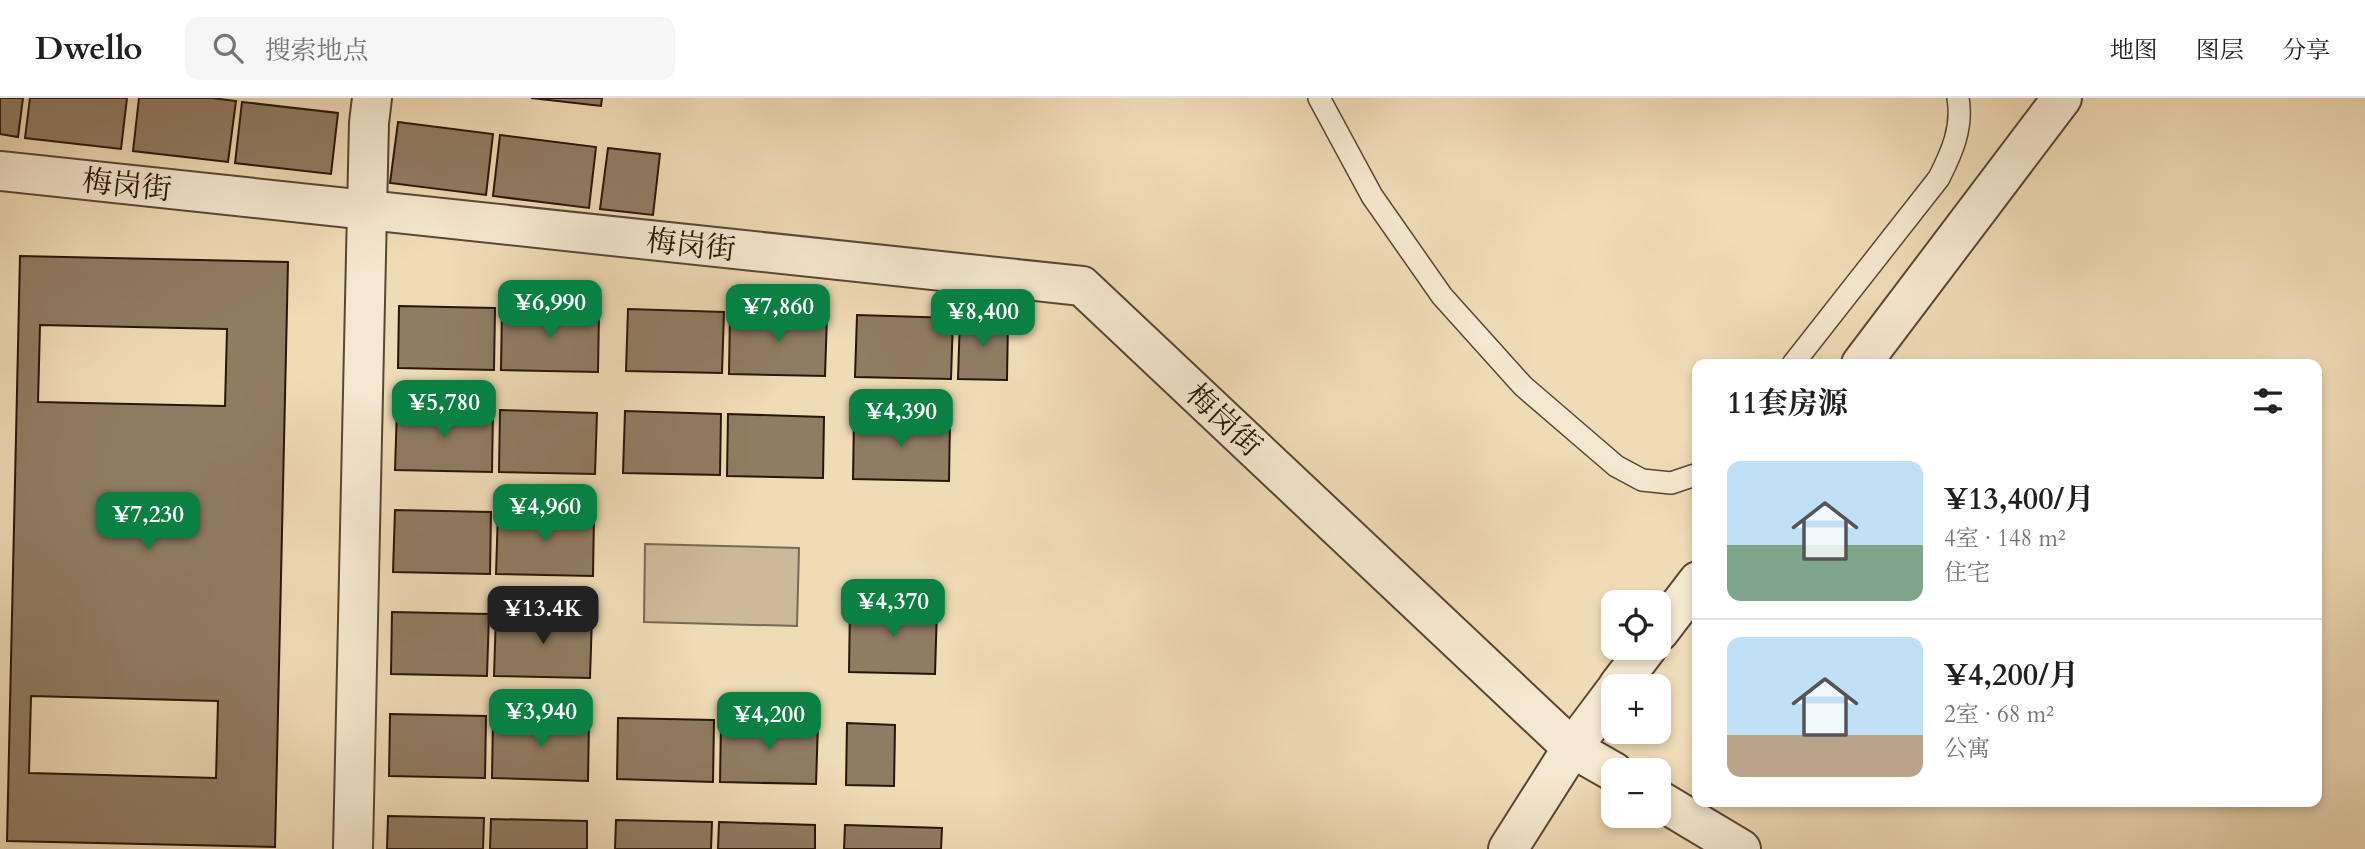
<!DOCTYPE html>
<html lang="zh">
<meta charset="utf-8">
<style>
body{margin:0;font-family:Cardo,"Noto Serif SC",serif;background:#f6f6f6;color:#202124;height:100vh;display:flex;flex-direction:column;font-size:26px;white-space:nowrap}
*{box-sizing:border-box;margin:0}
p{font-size:23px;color:#757577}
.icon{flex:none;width:38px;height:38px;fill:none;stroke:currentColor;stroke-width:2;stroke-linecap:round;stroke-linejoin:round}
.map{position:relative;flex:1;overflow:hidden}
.sheet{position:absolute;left:1692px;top:261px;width:630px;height:448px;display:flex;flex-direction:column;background:#fff;border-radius:14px;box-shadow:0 4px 10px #0003}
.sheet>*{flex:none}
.fabs{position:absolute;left:1601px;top:492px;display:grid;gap:14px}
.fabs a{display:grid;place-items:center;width:70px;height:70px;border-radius:14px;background:#fff;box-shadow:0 4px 10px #0003;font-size:35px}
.price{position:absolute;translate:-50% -60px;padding:0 16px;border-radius:14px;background:#0b8043;color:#fff;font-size:23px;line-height:46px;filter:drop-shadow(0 2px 4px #0008)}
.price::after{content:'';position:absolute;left:50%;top:42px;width:21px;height:16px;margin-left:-10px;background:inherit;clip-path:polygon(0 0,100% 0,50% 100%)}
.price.current{background:#222;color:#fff}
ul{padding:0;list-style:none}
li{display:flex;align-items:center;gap:21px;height:175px;padding:0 35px}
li+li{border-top:2px solid #e0e0e0}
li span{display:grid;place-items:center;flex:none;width:196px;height:140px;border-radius:14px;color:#555}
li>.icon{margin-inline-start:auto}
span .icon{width:84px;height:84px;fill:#fffc;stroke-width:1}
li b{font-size:30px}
h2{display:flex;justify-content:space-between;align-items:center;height:84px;padding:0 35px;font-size:30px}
header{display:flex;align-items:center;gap:42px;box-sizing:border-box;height:98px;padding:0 35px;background:#fff;border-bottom:2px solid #e0e0e0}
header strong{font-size:33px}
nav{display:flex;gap:38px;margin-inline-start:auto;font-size:24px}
.search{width:490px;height:63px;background:#f6f6f6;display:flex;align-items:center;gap:18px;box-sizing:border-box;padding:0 24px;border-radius:14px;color:#757577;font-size:26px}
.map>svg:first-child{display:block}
</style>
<header>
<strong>Dwello</strong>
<div class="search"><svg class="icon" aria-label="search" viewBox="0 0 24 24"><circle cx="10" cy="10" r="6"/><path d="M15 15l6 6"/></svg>搜索地点</div>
<nav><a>地图</a><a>图层</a><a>分享</a></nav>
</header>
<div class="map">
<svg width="2365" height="751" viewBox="0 0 2365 751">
<rect width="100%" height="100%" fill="#efdbb6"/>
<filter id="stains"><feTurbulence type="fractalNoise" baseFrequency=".00286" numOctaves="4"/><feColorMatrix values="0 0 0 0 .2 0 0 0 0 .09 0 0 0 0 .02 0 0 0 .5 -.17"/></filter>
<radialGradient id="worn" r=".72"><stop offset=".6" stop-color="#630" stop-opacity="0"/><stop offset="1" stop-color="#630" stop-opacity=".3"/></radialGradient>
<polygon fill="#cdb999" stroke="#7b6752" stroke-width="2" points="645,446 799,450 797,528 644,524"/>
<g fill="#907c63" stroke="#29150a" stroke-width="2" fill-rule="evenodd">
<polygon points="0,0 23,0 18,39 0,36"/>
<polygon points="30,0 127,0 121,51 25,40"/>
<polygon points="139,0 212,0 236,3 228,64 133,53"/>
<polygon points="531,0 602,0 601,8"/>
<polygon points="242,4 338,15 331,76 235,65"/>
<polygon points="398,24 493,36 486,97 390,85"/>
<polygon points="500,37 596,49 589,110 493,98"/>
<polygon points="608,50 660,56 653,117 600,111"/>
<path d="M20,158L288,164L275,749L7,743ZM40,227L227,231L225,308L38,304ZM31,598L218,603L216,680L29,675Z"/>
<polygon points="399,208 495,210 494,272 398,270"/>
<polygon points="502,210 599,212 598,274 501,272"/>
<polygon points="628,211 724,214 722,275 626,273"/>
<polygon points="730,214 827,217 825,278 729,276"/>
<polygon points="857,217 953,220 951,281 855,279"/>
<polygon points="960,219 1008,220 1007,282 958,281"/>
<polygon points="397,310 493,312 492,374 395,372"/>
<polygon points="500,312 597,315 595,376 499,374"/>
<polygon points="625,313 721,316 720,377 623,375"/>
<polygon points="728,316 824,319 823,380 727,378"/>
<polygon points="854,319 950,322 949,383 853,381"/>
<polygon points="395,412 491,414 490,476 393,474"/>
<polygon points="498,414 594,417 593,478 496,476"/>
<polygon points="850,507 937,509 935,576 849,574"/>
<polygon points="392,514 489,516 487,578 391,576"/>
<polygon points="496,516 592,519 590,580 494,578"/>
<polygon points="390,616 486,618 485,680 389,678"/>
<polygon points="493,619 589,621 588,683 492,680"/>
<polygon points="618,620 714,622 713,684 617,681"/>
<polygon points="721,622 818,625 816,686 720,684"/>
<polygon points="847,625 895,627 894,688 846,687"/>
<polygon points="388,718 484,720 483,751 387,751"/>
<polygon points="491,721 587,723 587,751 490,751"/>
<polygon points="616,722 712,724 711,751 615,751"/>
<polygon points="719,724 815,727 815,751 718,751"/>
<polygon points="845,727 942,730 941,751 844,751"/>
</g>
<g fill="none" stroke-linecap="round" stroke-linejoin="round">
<g stroke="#5a4635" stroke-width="24">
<g id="service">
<polyline points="1319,0 1372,98 1442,198 1523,288 1616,368 1642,382 1671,385 1698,376"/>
<path d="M1793,266L1939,80C1952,54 1963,30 1958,0"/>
</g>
</g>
<g stroke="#5a4635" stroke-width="42">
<g id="minor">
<polyline points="1861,266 2062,0"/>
<polyline points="1659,534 1698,483"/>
<polyline points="1618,588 1647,550"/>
<polyline points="353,751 367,112 369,25 372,0"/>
<polyline points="1508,751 1572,650 1614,594"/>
</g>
</g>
<g stroke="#5a4635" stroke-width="42">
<g id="tertiary">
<polyline points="0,73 1082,188 1572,650 1614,674"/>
<polyline points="1659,702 1741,751"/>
</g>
</g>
<use href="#service" stroke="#f5e8d0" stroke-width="21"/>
<use href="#minor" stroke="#f5e8d0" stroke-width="38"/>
<use href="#tertiary" stroke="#f5e8d0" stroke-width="38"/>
</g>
<g text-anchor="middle" stroke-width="5" stroke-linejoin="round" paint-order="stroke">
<g font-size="30" fill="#29150a" stroke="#f5e8d0">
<text transform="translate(127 87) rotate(6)" y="10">梅岗街</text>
<text transform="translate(691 147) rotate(6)" y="10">梅岗街</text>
<text transform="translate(1224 322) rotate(43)" y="10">梅岗街</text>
</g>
</g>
<rect width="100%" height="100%" filter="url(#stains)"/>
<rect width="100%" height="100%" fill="url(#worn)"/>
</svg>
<div class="fabs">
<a><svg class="icon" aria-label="locate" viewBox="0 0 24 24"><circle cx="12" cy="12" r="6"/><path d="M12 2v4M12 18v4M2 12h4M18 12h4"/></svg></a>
<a>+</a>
<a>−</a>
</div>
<b class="price" style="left:550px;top:242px">¥6,990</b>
<b class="price" style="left:778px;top:246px">¥7,860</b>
<b class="price" style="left:983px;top:251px">¥8,400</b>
<b class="price" style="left:444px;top:342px">¥5,780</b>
<b class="price" style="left:901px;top:351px">¥4,390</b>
<b class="price" style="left:545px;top:446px">¥4,960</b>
<b class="price" style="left:148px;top:454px">¥7,230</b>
<b class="price" style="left:893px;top:541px">¥4,370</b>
<b class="price current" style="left:543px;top:548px">¥13.4K</b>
<b class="price" style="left:541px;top:651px">¥3,940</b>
<b class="price" style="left:769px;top:654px">¥4,200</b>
<section class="sheet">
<h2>11套房源<svg class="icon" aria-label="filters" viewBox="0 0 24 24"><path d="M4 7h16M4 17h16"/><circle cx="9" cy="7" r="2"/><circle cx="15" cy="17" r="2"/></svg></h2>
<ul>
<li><span style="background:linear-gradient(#bfe0f5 60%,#7fa58c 0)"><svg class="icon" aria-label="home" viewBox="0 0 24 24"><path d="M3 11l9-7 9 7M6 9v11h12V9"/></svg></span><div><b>¥13,400/月</b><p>4室 · 148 m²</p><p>住宅</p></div></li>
<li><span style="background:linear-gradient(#bfe0f5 70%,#b9a48a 0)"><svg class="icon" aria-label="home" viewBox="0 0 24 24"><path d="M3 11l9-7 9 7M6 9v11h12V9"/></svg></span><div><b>¥4,200/月</b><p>2室 · 68 m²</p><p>公寓</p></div></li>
</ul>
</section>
</div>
